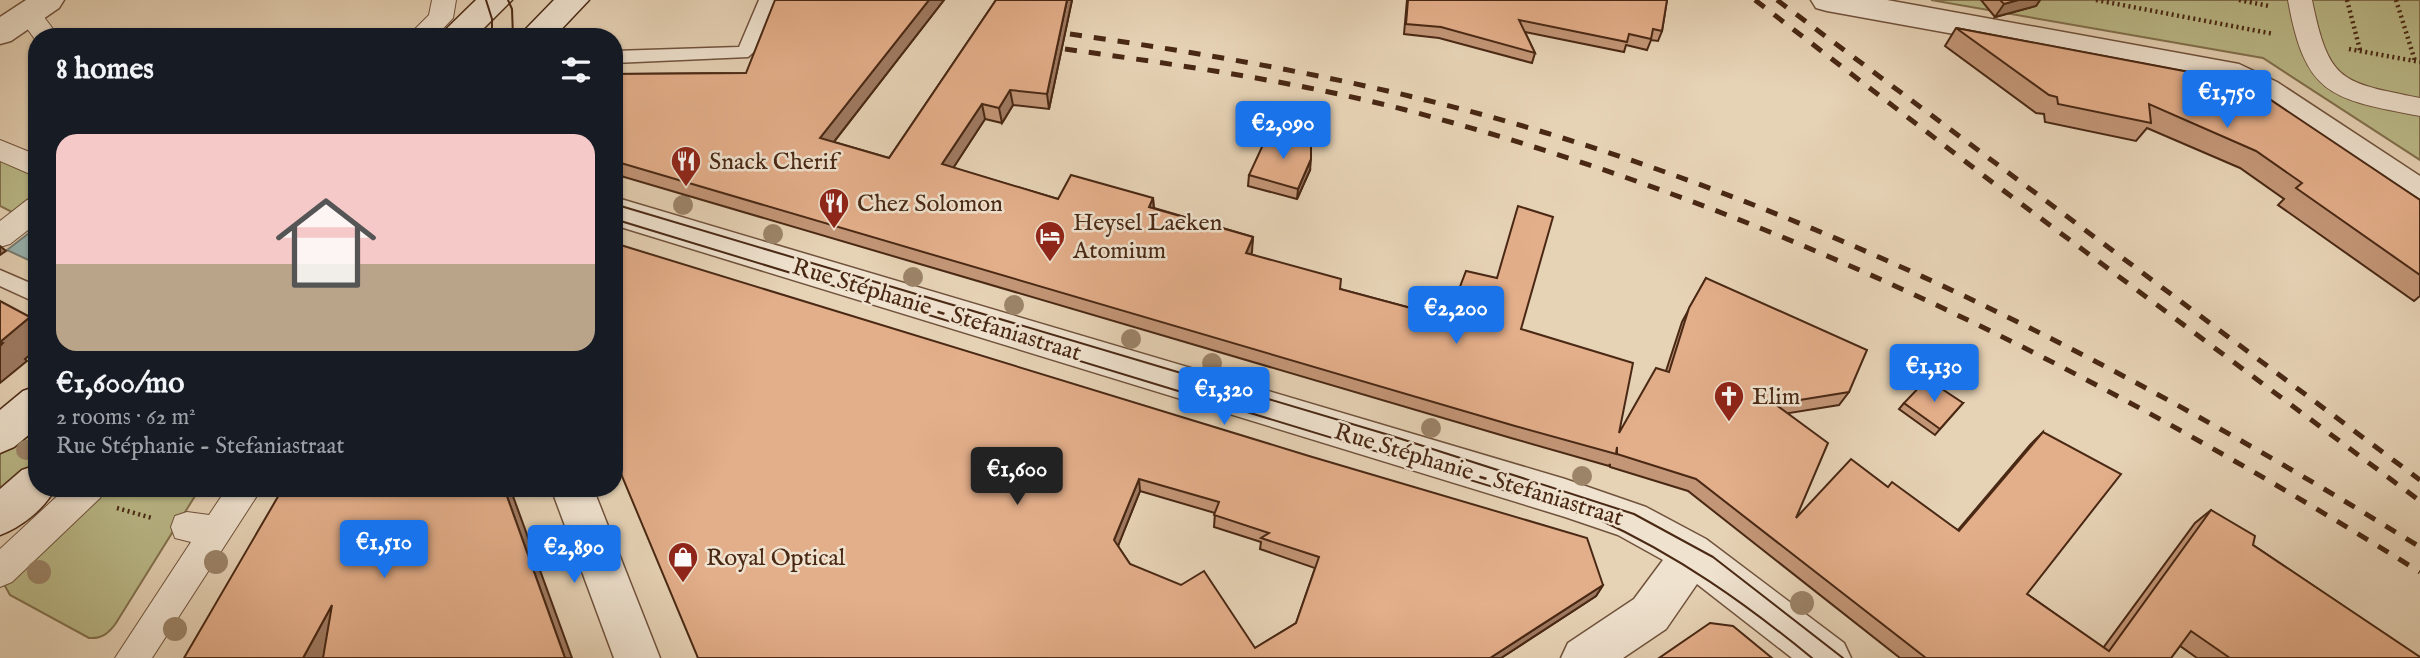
<!DOCTYPE html>
<meta charset="utf-8">
<style>
body{margin:0;font-family:"IM FELL English",serif;background:#20242c;color:#f1f3f6;height:100vh;display:flex;flex-direction:column;font-size:26px;white-space:nowrap}
*{box-sizing:border-box;margin:0}
p{font-size:23px;color:#9ea1a6}
.icon{flex:none;width:38px;height:38px;fill:none;stroke:currentColor;stroke-width:2;stroke-linecap:round;stroke-linejoin:round}
.map{position:relative;flex:1;overflow:hidden}
.details{position:absolute;left:28px;top:28px;width:595px;height:469px;display:flex;flex-direction:column;background:#171b24;border-radius:28px;box-shadow:0 2px 5px #0004}
.details>*{flex:none}
.price{position:absolute;translate:-50% -60px;padding:0 16px;border-radius:7px;background:#1a73e8;color:#fff;font-size:23px;line-height:46px;filter:drop-shadow(0 2px 4px #0008)}
.price::after{content:'';position:absolute;left:50%;top:42px;width:21px;height:16px;margin-left:-10px;background:inherit;clip-path:polygon(0 0,100% 0,50% 100%)}
.price.current{background:#222;color:#fff}
ul{padding:0;list-style:none}
li{display:grid;align-content:center;gap:14px;height:371px;padding:0 28px}
li+li{border-top:2px solid #363941}
li span{display:grid;place-items:center;height:217px;border-radius:21px;color:#555}
li>.icon{margin-inline-start:auto}
span .icon{width:126px;height:126px;fill:#fffc;stroke-width:1}
li b{font-size:30px}
h2{display:flex;justify-content:space-between;align-items:center;height:84px;padding:0 28px;font-size:30px}
.map>svg:first-child{display:block}
</style>
<div class="map">
<svg width="2420" height="658" viewBox="0 0 2420 658">
<rect width="100%" height="100%" fill="#e6d2b5"/>
<filter id="stains"><feTurbulence type="fractalNoise" baseFrequency=".00286" numOctaves="4"/><feColorMatrix values="0 0 0 0 .2 0 0 0 0 .09 0 0 0 0 .02 0 0 0 .5 -.17"/></filter>
<radialGradient id="worn" r=".72"><stop offset=".6" stop-color="#630" stop-opacity="0"/><stop offset="1" stop-color="#630" stop-opacity=".3"/></radialGradient>
<g fill="#bbba89" stroke="#82714e" stroke-width="2">
<polygon points="1931,0 2420,0 2420,160 2263,58"/>
<polygon points="0,158 37,175 37,192 12,212 0,206"/>
<polygon points="37,418 37,464 0,497 0,450"/>
<path d="M102,488H200L116,623C109,633 102,639 89,638L10,595L5,586L7,581Z"/>
</g>
<polygon fill="#98b6b5" stroke="#787d75" stroke-width="2" points="33,230 37,231 37,264 7,250"/>
<g fill="none" stroke-linecap="round" stroke-linejoin="round">
<g stroke="#70523c" stroke-width="3">
<g id="service">
<polygon points="759,0 775,0 756,50 748,57 614,63 614,51 739,47"/>
<polygon points="0,270 37,286 37,303 0,286"/>
</g>
</g>
<g stroke="#70523c" stroke-width="2">
<g id="pedestrian">
<polygon points="432,0 456,0 453,18 435,37 407,37 429,15"/>
<path d="M2288,0H2312C2329,83 2341,82 2420,98V116C2331,99 2305,96 2288,0Z"/>
<polygon points="35,14 44,17 59,37 37,37 37,42 23,23 26,17"/>
<polygon points="0,140 37,155 37,177 0,161"/>
<polygon points="37,197 37,223 10,244 0,247 0,221 27,200"/>
<polygon points="66,488 105,488 100,498 12,582 0,587 0,549"/>
<polygon points="227,488 262,488 152,658 115,658 191,542 175,538 171,527 175,516 187,512 209,515"/>
</g>
</g>
<g stroke="#70523c" stroke-width="3">
<g id="minor">
<polygon points="26,0 64,0 59,8 11,41 0,44 0,17"/>
<polygon points="1811,0 1887,0 2239,64 2277,82 2420,176 2420,208 2407,204 2253,98 2220,82 1827,11 1816,8"/>
<polygon points="614,197 1565,479 1646,507 1706,539 1844,643 1851,658 1792,658 1697,584 1666,629 1623,658 1561,658 1568,643 1634,599 1663,560 1618,535 1565,517 614,225"/>
</g>
</g>
<g stroke="#70523c" stroke-width="3">
<polygon id="tertiary" points="551,488 593,488 660,658 614,658"/>
</g>
<g stroke="#492814" stroke-width="3">
<g id="secondary">
<polygon points="476,0 512,0 475,37 438,37"/>
<polygon points="554,0 589,0 554,37 518,37"/>
<polygon points="37,386 37,428 14,447 0,453 0,410 23,391"/>
<path d="M37,465V488H55C46,508 20,528 0,535V489L22,470Z"/>
</g>
</g>
<g stroke="#492814" stroke-width="4.5" stroke-dasharray="2 3.5" stroke-linecap="butt">
<polyline points="2096,0 2274,34"/>
<polyline points="2239,0 2269,6"/>
<polyline points="2347,0 2360,50"/>
<polyline points="2396,0 2415,61"/>
<polyline points="2349,49 2420,62"/>
<polyline points="117,508 152,518"/>
</g>
<use href="#service" fill="#efe2cf" fill-rule="evenodd"/>
<use href="#pedestrian" fill="#efe2cf" fill-rule="evenodd"/>
<use href="#minor" fill="#efe2cf" fill-rule="evenodd"/>
<use href="#tertiary" fill="#efe2cf" fill-rule="evenodd"/>
<use href="#secondary" fill="#efe2cf" fill-rule="evenodd"/>
<g stroke="#492814" stroke-width="2">
<polyline points="486,0 492,19 492,37"/>
<polyline points="508,0 512,9 513,37"/>
<polyline points="614,204 1389,435 1634,514 1713,557 1843,658"/>
<path d="M614,219L1598,519C1677,555 1745,603 1812,658"/>
</g>
<g stroke="#492814" stroke-width="5" stroke-dasharray="12 12" stroke-linecap="butt">
<polyline points="1755,0 1992,182 2420,501"/>
<polyline points="1777,0 2420,480"/>
<path d="M1070,34C1230,57 1388,85 1543,132C1855,226 2143,376 2420,547"/>
<path d="M1065,49C1179,65 1294,81 1406,110C1774,207 2099,372 2420,572"/>
</g>
</g>
<g fill="#9c8469">
<circle cx="683" cy="205" r="10"/>
<circle cx="773" cy="234" r="10"/>
<circle cx="913" cy="277" r="10"/>
<circle cx="1014" cy="305" r="10"/>
<circle cx="1131" cy="339" r="10"/>
<circle cx="1212" cy="363" r="10"/>
<circle cx="1431" cy="428" r="10"/>
<circle cx="26" cy="450" r="10"/>
<circle cx="1582" cy="476" r="10"/>
<circle cx="216" cy="562" r="12"/>
<circle cx="39" cy="572" r="12"/>
<circle cx="1802" cy="603" r="12"/>
<circle cx="175" cy="629" r="12"/>
</g>
<g fill="#c39677" stroke="#492814" stroke-width="2" fill-rule="evenodd">
<polygon points="944,0 834,142 889,158 996,0 1072,0 1049,109 1013,105 1002,123 985,119 953,168 1058,199 1153,198 1154,208 1253,237 1251,254 1340,289 1448,318 1521,329 1619,433 1666,371 1682,322 1706,278 1849,392 1839,405 1789,413 1796,518 1888,487 1958,530 2030,445 2043,432 2027,594 2103,648 2195,523 2211,510 2253,545 2420,658 2197,658 2180,646 2171,658 1900,658 1688,491 1610,467 1610,464 1609,466 1511,438 614,174 614,74 746,73"/>
<polygon points="1407,0 1667,0 1662,31 1658,41 1651,40 1647,50 1626,45 1624,52 1525,32 1535,53 1532,63 1439,38 1404,34"/>
<polygon points="1981,0 2040,0 2036,6 1995,17"/>
<polygon points="1956,28 2214,77 2217,74 2420,200 2420,296 2414,301 2278,205 2284,199 2240,168 2147,128 2136,141 2045,122 2044,114 2036,113 1945,46"/>
<polygon points="1310,170 1297,199 1248,186 1249,175"/>
<path d="M614,243L1603,585L1596,596L1501,658H698ZM1140,491L1215,513L1214,527L1261,542L1260,549L1315,568L1296,623L1255,648L1130,564L1118,546Z"/>
<polygon points="1904,403 1963,403 1935,435 1899,409"/>
</g>
<g fill="#9f7a61" stroke="#492814" stroke-width="2">
<polygon points="929,0 944,0 825,153 820,138"/>
<polygon points="1067,0 1072,0 1049,109 1047,94"/>
<polygon points="2018,0 2040,0 2036,6 1995,17 2004,4"/>
<polygon points="1010,90 1013,105 1002,123 999,108"/>
<polygon points="982,104 985,119 946,179 942,164"/>
<polygon points="1311,159 1310,170 1297,199 1298,189"/>
<polygon points="1153,198 1154,213 1149,207"/>
<polygon points="1253,237 1252,252 1245,267 1246,253"/>
<polygon points="0,246 6,251 0,255"/>
<polygon points="30,317 37,322 37,349 25,359 27,361 0,383 0,342"/>
<polygon points="1139,479 1140,491 1116,551 1114,540"/>
<polygon points="504,488 510,488 572,658 565,658"/>
<polygon points="1603,585 1596,596 1501,658 1490,658"/>
<polygon points="332,605 346,615 323,658 303,658"/>
</g>
<g fill="#e3ae8a" stroke="#492814" stroke-width="2" fill-rule="evenodd">
<polygon points="775,0 929,0 820,138 889,158 996,0 1067,0 1047,94 1010,90 999,108 982,104 942,164 1058,199 1071,175 1153,198 1149,207 1253,237 1246,253 1341,279 1340,289 1448,318 1466,271 1497,278 1518,206 1553,217 1521,329 1633,363 1619,433 1656,368 1669,372 1689,308 1706,278 1867,350 1849,392 1775,404 1828,443 1796,518 1851,459 1888,487 1892,482 1959,531 2043,432 2121,474 2027,594 2109,651 2211,510 2255,536 2253,545 2420,657 2420,658 2230,658 2191,631 2171,658 1926,658 1696,479 1617,454 1617,447 1616,454 1515,426 614,161 614,74 746,73"/>
<polygon points="1408,0 1667,0 1662,31 1653,29 1651,39 1629,34 1627,42 1519,20 1535,53 1441,27 1406,24"/>
<polygon points="2000,0 2018,0 2004,4"/>
<polygon points="1956,28 2216,77 2217,74 2253,88 2420,200 2420,275 2296,188 2302,183 2256,151 2149,104 2151,123 2058,104 2057,97 2049,95"/>
<polygon points="1268,134 1311,143 1311,159 1298,189 1249,175"/>
<path d="M614,243L1309,456L1587,538L1603,585L1490,658H698L614,457ZM1139,479L1219,502L1214,515L1269,533L1261,538L1319,557L1296,623L1255,648L1204,571L1181,585L1130,564L1114,540Z"/>
<polygon points="0,301 30,317 0,342 3,343 0,346"/>
<polygon points="1927,379 1963,403 1940,429 1904,403"/>
<polygon points="283,488 504,488 565,658 323,658 332,605 303,658 184,658"/>
<polygon points="1710,623 1733,626 1772,658 1659,658"/>
</g>
<defs>
<g id="restaurant-pin" transform="scale(1.575)"><path d="M0 17L-7.5 6A9.5 9.5 0 1 1 7.5 6Z" fill="#8f2418" stroke="#efe2cf"/><path d="M-5-6h1v4h1v-4h1v4h1v-4h1v5L-1.5 .5V6h-2V.5L-5-1ZM5-6V6H3V1.5H1.5Q1.5-4 5-6Z" fill="#fff"/></g>
<g id="hotel-pin" transform="scale(1.575)"><path d="M0 17L-7.5 6A9.5 9.5 0 1 1 7.5 6Z" fill="#8f2418" stroke="#efe2cf"/><path d="M-6-4.5h1.5V1H6V5H4.5V3h-9V5H-6ZM-4 0a1.8 1.8 0 1 1 3.6 0ZM.5 0V-2.5h3Q6-2.5 6 0Z" fill="#fff"/></g>
<g id="church-pin" transform="scale(1.575)"><path d="M0 17L-7.5 6A9.5 9.5 0 1 1 7.5 6Z" fill="#8f2418" stroke="#efe2cf"/><path d="M-1.2-6h2.4v3.5h3.3v2.4h-3.3V6h-2.4V-.1h-3.3v-2.4h3.3Z" fill="#fff"/></g>
<g id="shop-pin" transform="scale(1.575)"><path d="M0 17L-7.5 6A9.5 9.5 0 1 1 7.5 6Z" fill="#8f2418" stroke="#efe2cf"/><path d="M-5-2.5h2.3a2.7 3.5 0 0 1 5.4 0H5L5.5 6h-11ZM-1.5-2.5h3a1.5 2.3 0 0 0-3 0Z" fill="#fff"/></g>
</defs>
<g fill-rule="evenodd">
<use href="#restaurant-pin" x="686" y="161"/>
<use href="#restaurant-pin" x="834" y="203"/>
<use href="#hotel-pin" x="1050" y="236"/>
<use href="#church-pin" x="1729" y="396"/>
<use href="#shop-pin" x="683" y="557"/>
</g>
<g text-anchor="middle" stroke-width="5" stroke-linejoin="round" paint-order="stroke">
<g font-size="24" fill="#492814" stroke="#efe2cf" text-anchor="start">
<text x="709" y="169">Snack Cherif</text>
<text x="857" y="211">Chez Solomon</text>
<text x="1073" y="230">Heysel Laeken<tspan x="1073" dy="28">Atomium</tspan></text>
<text x="1752" y="404">Elim</text>
<text x="706" y="565">Royal Optical</text>
</g>
<g font-size="24" fill="#492814" stroke="#efe2cf">
<text transform="translate(937 309) rotate(17)" y="8">Rue Stéphanie - Stefaniastraat</text>
<text transform="translate(1479 474) rotate(17)" y="8">Rue Stéphanie - Stefaniastraat</text>
</g>
</g>
<rect width="100%" height="100%" filter="url(#stains)"/>
<rect width="100%" height="100%" fill="url(#worn)"/>
</svg>
<b class="price" style="left:2227px;top:130px">€1,750</b>
<b class="price" style="left:1283px;top:161px">€2,090</b>
<b class="price" style="left:1456px;top:346px">€2,200</b>
<b class="price" style="left:1934px;top:404px">€1,130</b>
<b class="price" style="left:1224px;top:427px">€1,320</b>
<b class="price current" style="left:1017px;top:507px">€1,600</b>
<b class="price" style="left:384px;top:580px">€1,510</b>
<b class="price" style="left:574px;top:585px">€2,890</b>
<section class="details">
<h2>8 homes<svg class="icon" aria-label="filters" viewBox="0 0 24 24"><path d="M4 7h16M4 17h16"/><circle cx="9" cy="7" r="2"/><circle cx="15" cy="17" r="2"/></svg></h2>
<ul>
<li><span style="background:linear-gradient(#f6c9c9 60%,#b9a48a 0)"><svg class="icon" aria-label="home" viewBox="0 0 24 24"><path d="M3 11l9-7 9 7M6 9v11h12V9"/></svg></span><div><b>€1,600/mo</b><p>2 rooms · 62 m²</p><p>Rue Stéphanie - Stefaniastraat</p></div></li>
</ul>
</section>
</div>
